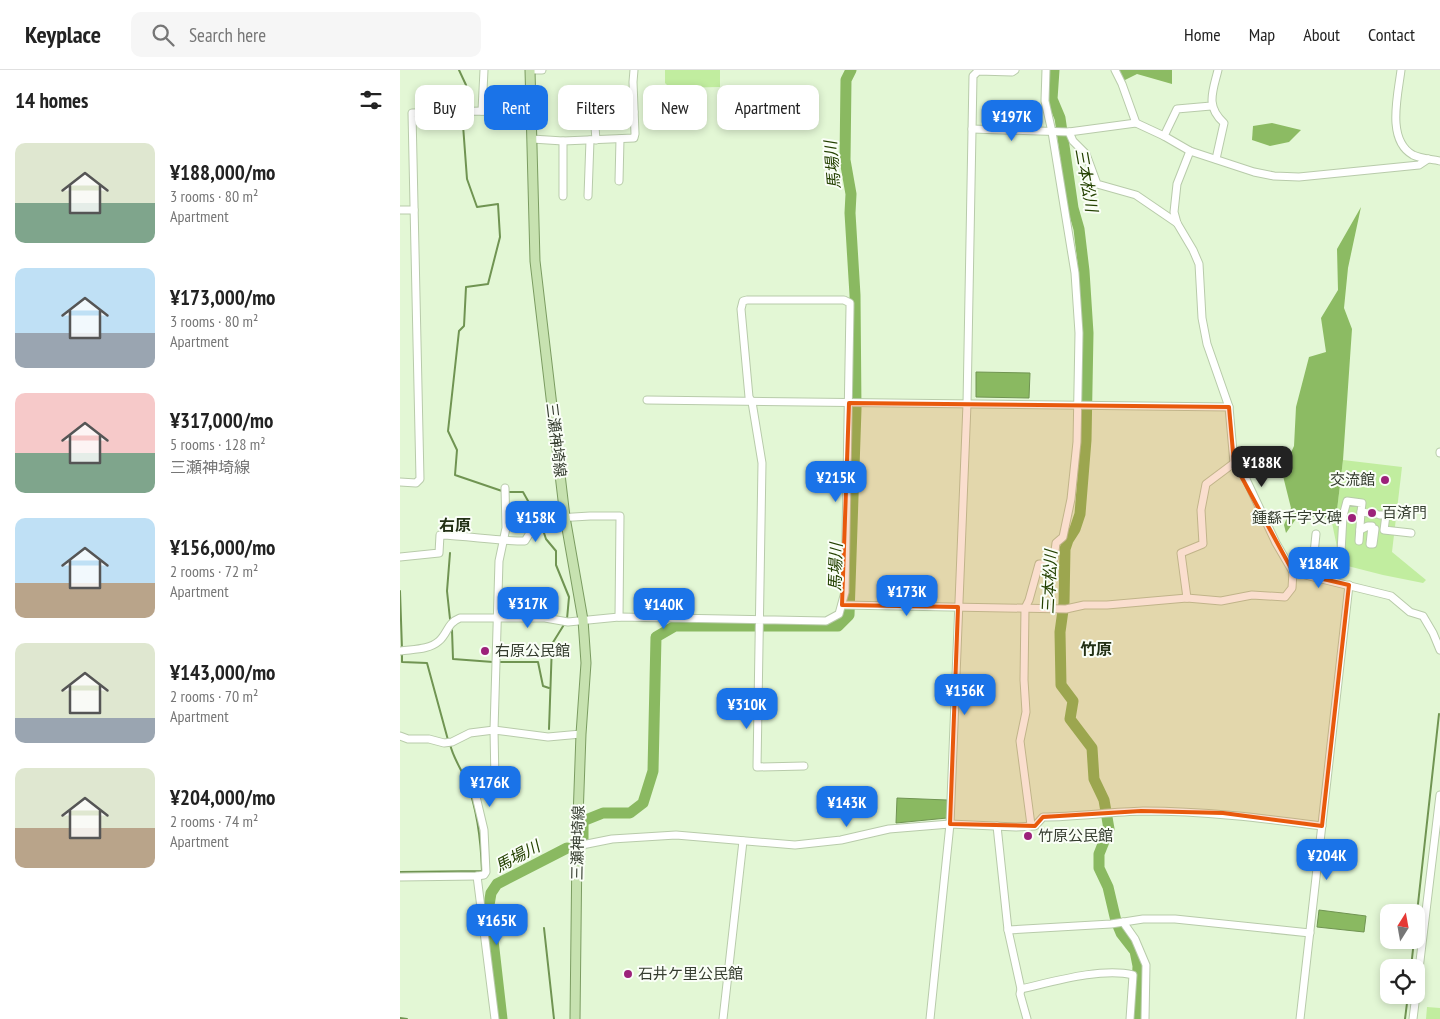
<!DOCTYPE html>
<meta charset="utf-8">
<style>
body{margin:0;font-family:"PT Sans Narrow","Noto Sans JP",sans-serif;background:#f6f6f6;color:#222;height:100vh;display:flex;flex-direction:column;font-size:19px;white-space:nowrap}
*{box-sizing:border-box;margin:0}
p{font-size:16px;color:#767676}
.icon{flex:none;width:28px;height:28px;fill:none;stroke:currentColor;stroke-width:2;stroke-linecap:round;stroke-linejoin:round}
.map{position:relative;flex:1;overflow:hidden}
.side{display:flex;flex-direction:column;background:#fff;width:400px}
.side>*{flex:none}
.banner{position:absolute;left:15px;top:15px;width:475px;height:45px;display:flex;gap:10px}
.needle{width:32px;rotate:11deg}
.fabs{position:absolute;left:980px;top:834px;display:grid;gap:10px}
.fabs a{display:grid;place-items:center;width:45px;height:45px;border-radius:10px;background:#fff;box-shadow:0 2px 8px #0003;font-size:25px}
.price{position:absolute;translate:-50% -42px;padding:0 11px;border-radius:10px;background:#1a73e8;color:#fff;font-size:16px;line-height:32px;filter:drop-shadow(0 1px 2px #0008)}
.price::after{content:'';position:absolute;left:50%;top:30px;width:15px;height:11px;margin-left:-8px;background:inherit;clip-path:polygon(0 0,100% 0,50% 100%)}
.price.selected{background:#222;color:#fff}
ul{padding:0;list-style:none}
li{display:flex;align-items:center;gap:15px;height:125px;padding:0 15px}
li span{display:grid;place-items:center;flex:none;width:140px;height:100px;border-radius:10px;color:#555}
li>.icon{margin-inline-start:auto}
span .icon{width:60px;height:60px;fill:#fffc;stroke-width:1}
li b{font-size:21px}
h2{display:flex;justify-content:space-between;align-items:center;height:60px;padding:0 15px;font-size:21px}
.pill{padding:0 18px;border-radius:10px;background:#fff;box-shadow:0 2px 8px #0003;font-size:18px;line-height:45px}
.pill.selected{background:#1a73e8;color:#fff}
header{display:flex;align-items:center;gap:30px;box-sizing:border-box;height:70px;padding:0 25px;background:#fff;border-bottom:1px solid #e0e0e0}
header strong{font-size:24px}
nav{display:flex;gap:28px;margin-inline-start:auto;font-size:18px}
.search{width:350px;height:45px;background:#f6f6f6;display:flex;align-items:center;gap:12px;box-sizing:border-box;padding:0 18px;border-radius:10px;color:#767676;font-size:19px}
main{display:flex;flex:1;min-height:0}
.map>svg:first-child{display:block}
</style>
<header>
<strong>Keyplace</strong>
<div class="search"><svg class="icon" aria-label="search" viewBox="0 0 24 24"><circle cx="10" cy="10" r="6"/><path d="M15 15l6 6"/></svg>Search here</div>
<nav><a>Home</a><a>Map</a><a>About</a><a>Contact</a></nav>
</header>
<main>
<section class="side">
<h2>14 homes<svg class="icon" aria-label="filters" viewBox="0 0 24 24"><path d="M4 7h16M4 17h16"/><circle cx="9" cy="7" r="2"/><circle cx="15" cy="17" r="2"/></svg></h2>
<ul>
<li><span style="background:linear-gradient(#dfe7d0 60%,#7fa58c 0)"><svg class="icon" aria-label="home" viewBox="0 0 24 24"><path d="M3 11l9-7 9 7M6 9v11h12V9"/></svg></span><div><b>¥188,000/mo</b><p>3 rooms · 80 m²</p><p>Apartment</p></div></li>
<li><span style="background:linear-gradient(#bfe0f5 65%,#9aa5b1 0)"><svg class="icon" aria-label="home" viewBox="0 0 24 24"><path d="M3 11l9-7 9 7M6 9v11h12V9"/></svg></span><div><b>¥173,000/mo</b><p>3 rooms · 80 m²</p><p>Apartment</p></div></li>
<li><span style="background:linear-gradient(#f6c9c9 60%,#7fa58c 0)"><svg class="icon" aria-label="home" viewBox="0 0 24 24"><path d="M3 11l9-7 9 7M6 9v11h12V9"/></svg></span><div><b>¥317,000/mo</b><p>5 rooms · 128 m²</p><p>三瀬神埼線</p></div></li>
<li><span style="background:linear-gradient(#bfe0f5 65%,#b9a48a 0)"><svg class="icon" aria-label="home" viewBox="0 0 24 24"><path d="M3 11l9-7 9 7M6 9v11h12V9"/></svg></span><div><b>¥156,000/mo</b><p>2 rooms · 72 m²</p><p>Apartment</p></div></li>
<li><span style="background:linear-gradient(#dfe7d0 75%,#9aa5b1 0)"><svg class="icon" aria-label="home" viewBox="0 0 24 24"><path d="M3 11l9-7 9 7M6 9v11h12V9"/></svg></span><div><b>¥143,000/mo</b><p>2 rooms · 70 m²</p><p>Apartment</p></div></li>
<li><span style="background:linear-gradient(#dfe7d0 60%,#b9a48a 0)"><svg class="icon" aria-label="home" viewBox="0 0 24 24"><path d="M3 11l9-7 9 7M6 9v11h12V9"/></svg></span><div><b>¥204,000/mo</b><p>2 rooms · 74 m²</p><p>Apartment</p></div></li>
</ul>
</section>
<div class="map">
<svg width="1040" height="949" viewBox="0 0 1040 949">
<rect width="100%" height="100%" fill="#e3f7d5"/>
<g fill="#c1ed9f">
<polygon points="265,0 320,0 320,17 270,18 265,13"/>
<polygon points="943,390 1002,397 992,482 1026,510 1023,513 983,505 932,492 938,482 931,448 937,440"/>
<polygon points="1027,937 1040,938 1040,949 1026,949"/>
</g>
<g fill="#8cbb63">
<polygon points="718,0 772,0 772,14 737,4 723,11"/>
<polygon points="872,53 901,60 889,72 870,76 852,70 853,56"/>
<polygon points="961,137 948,198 944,238 952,259 943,390 937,440 931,448 898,446 886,463 884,455 891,438 882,402 894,376 896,337 909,287 926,282 921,248 938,220 937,179"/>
</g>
<g fill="#8ab961" stroke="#709452">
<polygon points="576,302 630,303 629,328 576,327"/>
<polygon points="497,728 547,730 547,748 496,753"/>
<polygon points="919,840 966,846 964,862 917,857"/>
</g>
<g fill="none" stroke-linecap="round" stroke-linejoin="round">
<g stroke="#709452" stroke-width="2">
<polyline points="59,0 66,15 70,38"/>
<polyline points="70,43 63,55 67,109 77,137 98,134 100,167 88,214 66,217 64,256 59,261 48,361 57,380 55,405 102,421"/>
<polyline points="107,422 123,422 141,454 146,469 156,481 156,495 169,527 167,549"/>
<polyline points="0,521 2,579"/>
<polyline points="50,549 47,521 50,483"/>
<polyline points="52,560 53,589 93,592"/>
<polyline points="2,584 2,592 27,593 48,670"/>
<polyline points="100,592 138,592 143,616 149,618"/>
<polyline points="91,655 91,649"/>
<polyline points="149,659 152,574 165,553"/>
<polyline points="67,711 90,710 92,707"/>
<path d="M0,802L82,801C81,771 78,742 67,713C62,700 53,688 50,674"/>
<polyline points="1016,852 1039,644"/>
<polyline points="144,858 154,949"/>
<polyline points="1011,898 1014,870"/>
<polyline points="0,948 7,949"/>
<polyline points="1005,949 1008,925"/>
</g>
<g stroke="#8ab961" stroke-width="11">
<polyline points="654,0 652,29 660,48 673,138 679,159 684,201 688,263 686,370 680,444 675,459 668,470 665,479 664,533 660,562 661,615 673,631 670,649 692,678 694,709 704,730 709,759 699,784 699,798 708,817 716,851 721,863 735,881 738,896 736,949"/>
<polyline points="183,770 183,751 203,743 230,743 243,733 253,701 256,567 275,556 438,556 449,545 456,339 455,225 450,143 451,124 445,90 446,10 451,0"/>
<polyline points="102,949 89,835 91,823 97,814 167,778"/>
</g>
<g stroke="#b8cbaa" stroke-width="9">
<g id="minor">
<polyline points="130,0 142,0"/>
<polyline points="715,0 722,14 736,53 764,66 790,81 854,102 874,106 899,107 1019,95 1028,89"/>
<path d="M1001,0C998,25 986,70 1013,85C1021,89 1032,89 1040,91"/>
<polyline points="182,25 183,41 186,45 234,42"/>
<polyline points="82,41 84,0"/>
<polyline points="194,44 196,70"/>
<polyline points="572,59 669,62 736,53"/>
<polyline points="669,62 673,71 686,84 697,114 736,125 777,153"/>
<polyline points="764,66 777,39 811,36"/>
<polyline points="132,69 163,71 234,68 235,64 233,12 234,0"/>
<path d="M816,89L824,53C805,36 813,21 818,0"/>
<polyline points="219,111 220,69"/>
<polyline points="163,126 163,71"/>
<polyline points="188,126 190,70"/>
<polyline points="0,140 14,140"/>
<polyline points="247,330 829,337"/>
<polyline points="1040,382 1040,383"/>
<polyline points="0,412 16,413 20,409 12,43 82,41 131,49"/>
<polyline points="980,445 986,445 984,460 1011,463"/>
<polyline points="960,460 968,456 972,456 970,474 973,474 975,459"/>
<polyline points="916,464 913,493 936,490 941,482 943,446 947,431 962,433 961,442 976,444"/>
<polyline points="959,471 961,442"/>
<path d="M0,487L39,483L40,465C69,466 97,471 125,471L136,453L141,449L190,446H220L219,547"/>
<polyline points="893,502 991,526 1010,542 1023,546 1033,563 1040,580"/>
<polyline points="787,528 781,483 803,474 801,440 806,414 834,393"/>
<polyline points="442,535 666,539 684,535 707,535 787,528 821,531 852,525 885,527 892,518 893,502 876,473 845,407 834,393 829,337 807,274 802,248 799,194 793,180 777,153 774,142 777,114 790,81"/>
<path d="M0,581C13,579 29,580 39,571C48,563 47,553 60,548H145L168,552L219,547L426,551L439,544L445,522L450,237V233L444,230H347L343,231L341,239L349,327L352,332L362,393L357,697L404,696"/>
<polyline points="0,666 8,669 29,669 44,673 52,672 70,663 94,660 148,667 181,664"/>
<polyline points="631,755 620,671 626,642 624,610 625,538 629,530 639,494 649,494 654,489 656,473 663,467 671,429 677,372 679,263 675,203 652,62 645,31 646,0"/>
<polyline points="597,756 608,860 621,919 620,924 627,949"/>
<path d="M177,776L212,769L276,765L395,775L441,770L489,759L550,754L616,757L635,756L643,747C676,747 709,742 743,741C803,741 862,748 922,756"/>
<polyline points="77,806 95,949"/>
<polyline points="0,807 77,806 84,805 86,802 84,760 74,718 76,715 91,714 95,711 94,660 99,491 106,458 105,418"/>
<polyline points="723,852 735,869 746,895 745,949"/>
<polyline points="608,860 711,854 743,849 775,849 910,863"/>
<path d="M621,919C652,912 702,897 733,905L730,949"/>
<polyline points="1016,924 1040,725"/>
<polyline points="323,949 343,771"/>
<polyline points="530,949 550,754 567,334 573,6 578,1 612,2 615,0"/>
<polyline points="900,949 949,515"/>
<polyline points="1013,949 1016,925"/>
</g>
</g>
<g stroke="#7b9c61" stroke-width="11">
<polyline id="major" points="130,0 135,191 165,447 183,550 186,593 181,664 177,776 175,949"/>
</g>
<use href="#minor" stroke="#fff" stroke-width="7"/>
<use href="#major" stroke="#c7e2b0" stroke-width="9"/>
</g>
<path fill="#e8590c" fill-opacity="0.2" stroke="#e8590c" stroke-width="4" stroke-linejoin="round" d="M449,333L829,337L834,393L893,502L949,515L922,756L823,743L741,741L643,747L635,756L550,754L558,537L442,535Z"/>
<g fill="#9c227a" stroke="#fafef7" stroke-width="2">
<circle cx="985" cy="410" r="5"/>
<circle cx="972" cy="443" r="5"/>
<circle cx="952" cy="448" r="5"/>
<circle cx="85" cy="581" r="5"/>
<circle cx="628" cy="766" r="5"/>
<circle cx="228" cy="904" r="5"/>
</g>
<g text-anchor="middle" stroke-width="4" stroke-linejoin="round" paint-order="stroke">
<g font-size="15" fill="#353d2f" stroke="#fafef7">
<text transform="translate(156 370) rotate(83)" y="5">三瀬神埼線</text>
<text transform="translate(178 773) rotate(-89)" y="5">三瀬神埼線</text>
</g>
<g font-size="15" fill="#353d2f" stroke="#fafef7" text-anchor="start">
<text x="975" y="415" text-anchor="end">交流館</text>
<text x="982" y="448">百済門</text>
<text x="942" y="453" text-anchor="end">鍾繇千字文碑</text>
<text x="95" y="586">右原公民館</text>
<text x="638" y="771">竹原公民館</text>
<text x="238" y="909">石井ケ里公民館</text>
</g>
<g font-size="16" font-style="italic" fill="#244100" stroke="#fafef7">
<text transform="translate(432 95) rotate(-95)" y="6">馬場川</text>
<text transform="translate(687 110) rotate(80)" y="6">三本松川</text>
<text transform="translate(435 497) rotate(-88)" y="6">馬場川</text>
<text transform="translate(649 512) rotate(-87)" y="6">三本松川</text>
<text transform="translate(117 786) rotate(-28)" y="6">馬場川</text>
</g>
<g font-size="16" font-weight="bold" fill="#233116" stroke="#fafef7">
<text x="55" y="461">右原</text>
<text x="696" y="585">竹原</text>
</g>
</g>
</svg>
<div class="fabs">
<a><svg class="needle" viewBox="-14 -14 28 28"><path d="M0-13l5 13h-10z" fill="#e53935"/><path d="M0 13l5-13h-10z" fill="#767676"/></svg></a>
<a><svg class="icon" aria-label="locate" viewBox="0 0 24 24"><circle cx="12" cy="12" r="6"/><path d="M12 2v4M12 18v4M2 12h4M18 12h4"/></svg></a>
</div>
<b class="price" style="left:612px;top:72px">¥197K</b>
<b class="price selected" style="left:862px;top:418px">¥188K</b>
<b class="price" style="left:436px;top:433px">¥215K</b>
<b class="price" style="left:136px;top:473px">¥158K</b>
<b class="price" style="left:919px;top:519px">¥184K</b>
<b class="price" style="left:507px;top:547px">¥173K</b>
<b class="price" style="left:128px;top:559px">¥317K</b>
<b class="price" style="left:264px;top:560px">¥140K</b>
<b class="price" style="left:565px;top:646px">¥156K</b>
<b class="price" style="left:347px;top:660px">¥310K</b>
<b class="price" style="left:90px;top:738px">¥176K</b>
<b class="price" style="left:447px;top:758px">¥143K</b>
<b class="price" style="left:927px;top:811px">¥204K</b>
<b class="price" style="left:97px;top:876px">¥165K</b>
<div class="banner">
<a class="pill">Buy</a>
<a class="pill selected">Rent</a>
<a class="pill">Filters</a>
<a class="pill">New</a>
<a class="pill">Apartment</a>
</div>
</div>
</main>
